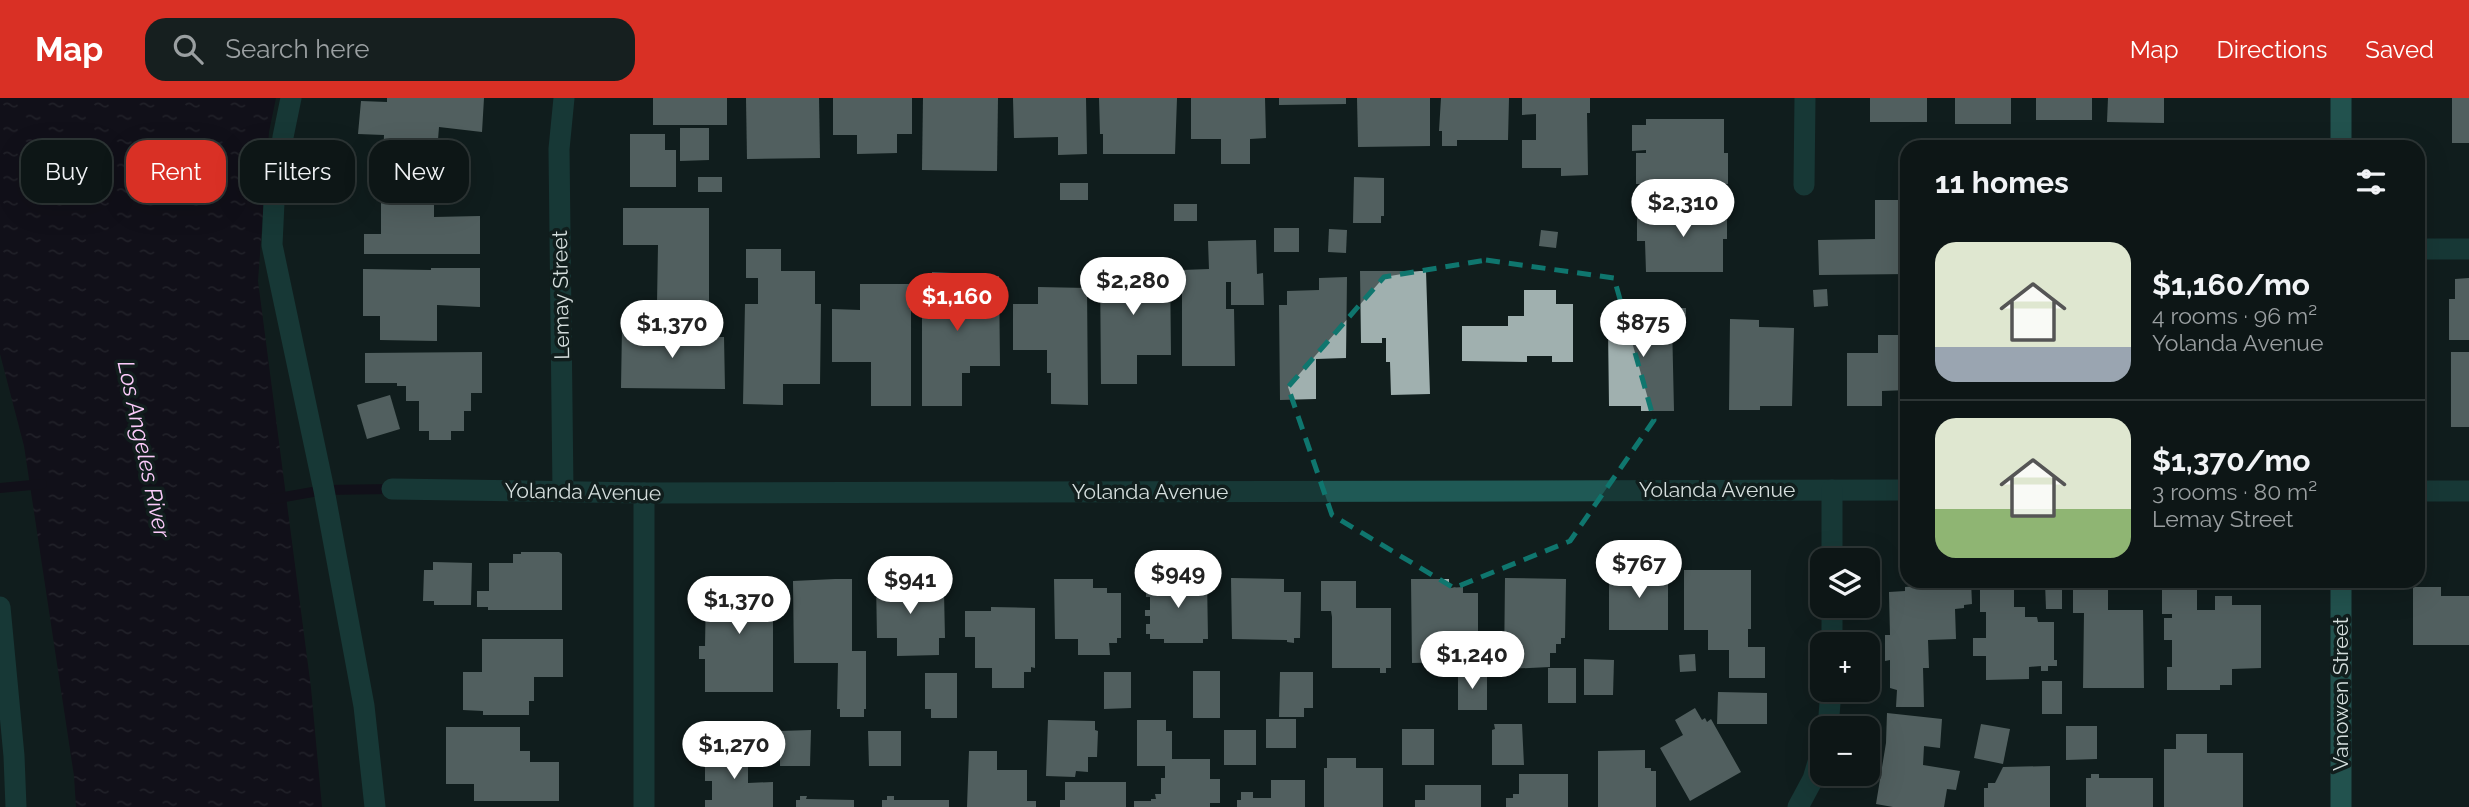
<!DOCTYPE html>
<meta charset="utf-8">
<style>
body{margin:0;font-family:Raleway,sans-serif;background:#161f1f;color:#f1f3f6;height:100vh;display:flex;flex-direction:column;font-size:26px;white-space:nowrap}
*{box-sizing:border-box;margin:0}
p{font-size:23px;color:#9a9fa1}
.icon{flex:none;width:38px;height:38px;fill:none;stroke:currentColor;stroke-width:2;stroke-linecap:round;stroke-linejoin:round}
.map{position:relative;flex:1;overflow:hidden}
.panel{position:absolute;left:1900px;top:42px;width:525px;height:448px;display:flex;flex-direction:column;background:#0d1616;border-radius:21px;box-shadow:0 7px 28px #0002,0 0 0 2px #2d3535}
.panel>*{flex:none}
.guide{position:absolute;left:21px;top:42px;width:665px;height:63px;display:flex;gap:14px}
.controls{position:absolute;left:1810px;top:450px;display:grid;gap:14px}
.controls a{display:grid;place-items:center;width:70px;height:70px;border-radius:14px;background:#0d1616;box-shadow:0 7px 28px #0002,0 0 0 2px #2d3535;font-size:35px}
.price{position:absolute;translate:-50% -60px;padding:0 16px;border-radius:24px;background:#fff;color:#222;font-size:23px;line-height:46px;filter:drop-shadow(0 2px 4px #0008)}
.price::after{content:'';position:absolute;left:50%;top:42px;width:21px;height:16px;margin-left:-10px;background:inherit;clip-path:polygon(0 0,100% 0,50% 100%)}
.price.selected{background:#d93025;color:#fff}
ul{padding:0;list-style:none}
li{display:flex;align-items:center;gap:21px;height:175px;padding:0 35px}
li+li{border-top:2px solid #2d3535}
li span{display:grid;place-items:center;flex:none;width:196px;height:140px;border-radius:21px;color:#555}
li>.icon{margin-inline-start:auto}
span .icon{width:84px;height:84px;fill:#fffc;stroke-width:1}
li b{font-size:30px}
h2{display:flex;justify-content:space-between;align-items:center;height:84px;padding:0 35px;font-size:30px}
.tag{padding:0 24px;border-radius:21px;background:#0d1616;box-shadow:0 7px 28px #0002,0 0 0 2px #2d3535;font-size:24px;line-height:63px}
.tag.selected{background:#d93025;color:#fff}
header{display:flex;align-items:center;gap:42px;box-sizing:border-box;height:98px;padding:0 35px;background:#d93025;color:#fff}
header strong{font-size:33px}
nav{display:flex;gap:38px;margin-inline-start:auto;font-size:24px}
.search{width:490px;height:63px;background:#161f1f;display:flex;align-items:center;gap:18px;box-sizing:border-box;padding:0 24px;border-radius:21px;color:#9a9fa1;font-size:26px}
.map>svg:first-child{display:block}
</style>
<header>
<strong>Map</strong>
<div class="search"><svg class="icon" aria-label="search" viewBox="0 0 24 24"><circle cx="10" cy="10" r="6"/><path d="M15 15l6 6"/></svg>Search here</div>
<nav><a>Map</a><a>Directions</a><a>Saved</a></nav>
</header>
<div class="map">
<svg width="2469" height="709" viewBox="0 0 2469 709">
<defs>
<pattern id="water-ripples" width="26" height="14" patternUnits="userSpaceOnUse" patternTransform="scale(1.75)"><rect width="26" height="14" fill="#130014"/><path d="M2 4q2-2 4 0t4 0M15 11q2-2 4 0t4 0" fill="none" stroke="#342536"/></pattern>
</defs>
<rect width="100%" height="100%" fill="#111e1d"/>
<polygon fill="url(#water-ripples)" points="0,0 276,0 269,34 258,183 311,590 322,709 76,709 74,678 24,348 0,256"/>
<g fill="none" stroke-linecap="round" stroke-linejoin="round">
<g stroke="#130014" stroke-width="10">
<polyline points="0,390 42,386"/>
<polyline points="273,401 324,392 392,391"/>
</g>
</g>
<g fill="#a0b0af">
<polygon points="387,0 484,0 482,34 439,29 436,67 383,63 384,37 358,36 361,3 387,4"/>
<rect x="653" y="0" width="74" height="27"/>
<polygon points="746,0 819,0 820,60 747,61"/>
<polygon points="833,0 912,0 912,36 897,36 897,55 857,56 857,37 833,37"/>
<polygon points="923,0 998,0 997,73 922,72"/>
<polygon points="1013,0 1086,0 1087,56 1058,57 1058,39 1014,40"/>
<polygon points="1099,0 1177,0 1175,56 1103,56 1103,36 1100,36"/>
<polygon points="1191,0 1265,0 1266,40 1250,41 1250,66 1221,66 1221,41 1191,41"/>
<polygon points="1279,0 1346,0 1346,6 1279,7"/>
<polygon points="1357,0 1430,0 1430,48 1358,49"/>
<polygon points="1441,0 1509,0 1508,42 1457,42 1457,48 1442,48 1442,33 1439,33"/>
<polygon points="1522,0 1590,0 1590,15 1587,15 1588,77 1561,78 1561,70 1522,70 1522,42 1536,42 1536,16 1522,17"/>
<rect x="1870" y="0" width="57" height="24"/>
<rect x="1955" y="0" width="56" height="26"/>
<rect x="2036" y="0" width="56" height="22"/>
<polygon points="2108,0 2164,0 2164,25 2107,24"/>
<rect x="2452" y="0" width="17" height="45"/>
<polygon points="1646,21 1724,21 1724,55 1728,55 1728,86 1636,86 1636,55 1646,55 1646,52 1632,53 1632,27 1646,27"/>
<polygon points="680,30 709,30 709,62 680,63"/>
<polygon points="630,36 665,36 665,52 676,52 676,89 630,89"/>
<rect x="698" y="79" width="24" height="15"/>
<polygon points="1354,79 1384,80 1384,118 1381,118 1381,125 1353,125"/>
<polygon points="381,84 434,84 434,119 480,118 480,156 364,156 364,136 381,136"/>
<rect x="1060" y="85" width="28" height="17"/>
<polygon points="1875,102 1908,102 1908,176 1819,177 1818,142 1875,141"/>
<rect x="1174" y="106" width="23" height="17"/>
<polygon points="623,110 709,110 709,206 657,206 658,147 623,147"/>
<polygon points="1727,110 1727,141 1723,141 1723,174 1646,174 1645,143 1637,143 1637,111"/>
<rect x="1274" y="130" width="25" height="24"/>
<polygon points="1329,131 1347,132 1346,155 1328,154"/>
<polygon points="1541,132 1558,134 1556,150 1539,148"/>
<polygon points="1256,142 1257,176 1263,175 1264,207 1231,207 1231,184 1226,184 1226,211 1234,211 1235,268 1182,268 1182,172 1209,171 1208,143"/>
<polygon points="746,151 781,151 781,173 815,173 815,206 821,206 820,286 783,286 783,307 743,306 745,206 758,206 758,180 746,180"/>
<polygon points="1100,165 1170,165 1171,257 1137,257 1137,286 1101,286"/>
<polygon points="431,170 480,170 480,209 437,207 437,243 380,242 380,218 363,218 363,171 431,172"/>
<polygon points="1360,173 1426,173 1430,296 1391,297 1390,264 1386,264 1386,240 1382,240 1382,245 1361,245"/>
<polygon points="932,174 952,175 952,180 999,178 1000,268 970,268 970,275 962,275 962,308 922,308 922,180 932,180"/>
<polygon points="1347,179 1346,260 1316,261 1316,301 1280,302 1279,207 1287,207 1287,193 1319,192 1319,180"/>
<polygon points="2469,180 2469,242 2449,242 2449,201 2455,201 2455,181"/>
<polygon points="860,186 909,186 909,211 911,211 911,308 871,308 871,264 832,264 832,211 860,212"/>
<polygon points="1038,189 1087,190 1088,307 1051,306 1051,275 1047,275 1047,252 1013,252 1013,206 1038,206"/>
<polygon points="1827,191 1828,208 1814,209 1813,192"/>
<polygon points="1524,192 1556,192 1556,206 1573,206 1573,264 1552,264 1552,258 1527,258 1527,264 1462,263 1462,228 1508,228 1508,218 1524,218"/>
<polygon points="1623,210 1686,210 1686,224 1672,224 1674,313 1641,313 1641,308 1609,308 1608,230 1624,229"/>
<polygon points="1730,221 1759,222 1759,229 1794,230 1792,308 1760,308 1760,312 1729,312"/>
<polygon points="622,230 698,231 698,239 724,239 725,291 621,290"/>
<polygon points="1878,237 1908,237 1908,292 1882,293 1882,308 1847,308 1847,255 1878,255"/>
<polygon points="482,254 482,295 471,295 471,313 464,313 464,333 451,333 451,342 429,342 429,333 419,333 419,303 406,303 406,288 397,288 397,285 365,285 365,255"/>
<rect x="2451" y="254" width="18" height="75"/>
<polygon points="390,297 400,331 367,341 357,307"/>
<polygon points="521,454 559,454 562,456 562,512 488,512 488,509 477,509 477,493 489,493 489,465 513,465 513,456 521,456"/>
<polygon points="433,464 472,465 471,507 434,507 434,503 423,503 424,472 433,472"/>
<polygon points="1623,470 1648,470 1648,473 1668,473 1668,532 1609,532 1609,474 1623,474"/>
<polygon points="1684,472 1751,472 1751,531 1748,531 1748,549 1765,549 1765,580 1729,580 1729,552 1708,552 1708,532 1684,532"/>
<polygon points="1231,480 1284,481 1284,494 1301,494 1300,540 1294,540 1294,545 1287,544 1287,542 1232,541"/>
<polygon points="1505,480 1566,481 1565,540 1561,540 1561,546 1556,546 1556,555 1550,555 1550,569 1504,571"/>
<polygon points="773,481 773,594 705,594 705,561 699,561 699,548 705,548 706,491 716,482"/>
<polygon points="835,481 852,481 852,553 866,553 866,611 864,611 864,619 840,619 840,611 837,611 838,565 794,565 793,483"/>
<polygon points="928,481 928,496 944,495 945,540 939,540 939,557 897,558 897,540 877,540 876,482"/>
<polygon points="1054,481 1093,481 1093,490 1107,490 1107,495 1121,495 1121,540 1117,540 1117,545 1109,545 1110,557 1078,557 1078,541 1055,541"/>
<polygon points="1150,481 1207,481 1208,541 1203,541 1203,545 1164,545 1164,541 1150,541 1150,536 1146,536 1146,526 1150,526 1150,518 1145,518 1145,512 1150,512 1150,499 1146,499 1146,489 1150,489"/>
<polygon points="1411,481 1449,481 1449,490 1463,489 1463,495 1478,495 1478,539 1473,539 1473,544 1454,544 1453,564 1412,565"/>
<polygon points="1321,483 1356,483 1356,510 1391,510 1391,570 1386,570 1386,575 1380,575 1380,570 1332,570 1332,519 1331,513 1321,513"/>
<polygon points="1917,483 1971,483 1972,506 1964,507 1964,510 1955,511 1956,541 1928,542 1929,570 1923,570 1924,609 1896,609 1897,592 1890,590 1890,562 1885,563 1885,537 1890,537 1889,494 1905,493 1905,489 1918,488"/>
<polygon points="1980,483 2014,483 2014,509 2025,509 2025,519 2037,519 2038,524 2054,524 2054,562 2057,562 2057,568 2048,568 2048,573 2041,573 2041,568 2029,569 2029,581 1986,582 1986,558 1973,558 1973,540 1986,540 1986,514 1980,514"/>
<polygon points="2162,483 2197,483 2197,512 2215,512 2215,498 2232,498 2232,507 2261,507 2261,570 2232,571 2232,587 2220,587 2220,592 2167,592 2167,569 2172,569 2172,542 2164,542 2164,520 2172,520 2172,516 2162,516"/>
<polygon points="2045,485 2062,485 2062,511 2046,511"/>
<polygon points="2073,485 2108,485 2108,512 2143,512 2144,590 2083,590 2084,515 2073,515"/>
<polygon points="2413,489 2441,489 2441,498 2469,498 2469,547 2413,547"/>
<polygon points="991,509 1035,510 1035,570 1031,569 1031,574 1024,574 1024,590 992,590 992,570 975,570 975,539 965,539 965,513 991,513"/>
<polygon points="482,541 563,541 563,579 534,579 534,603 529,603 529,617 483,617 483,613 463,612 463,574 482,574"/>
<polygon points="1695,556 1696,573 1680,574 1679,557"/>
<polygon points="1584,561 1614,562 1613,597 1584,597"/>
<rect x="1548" y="570" width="28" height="35"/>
<rect x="1193" y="573" width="27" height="47"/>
<polygon points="1104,574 1131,574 1131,610 1104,611"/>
<polygon points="1280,574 1313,574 1313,610 1304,610 1304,619 1279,619"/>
<rect x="1458" y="574" width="29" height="38"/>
<polygon points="925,575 957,575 957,620 931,620 931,611 925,611"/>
<rect x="2042" y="583" width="20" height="33"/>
<polygon points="1718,594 1767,595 1767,626 1717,626"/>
<polygon points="1695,610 1702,622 1705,620 1707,624 1711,621 1741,674 1690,703 1660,650 1683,637 1675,622"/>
<polygon points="1887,615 1942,621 1940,650 1924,648 1923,667 1960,673 1956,692 1947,691 1944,709 1893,709 1876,706 1886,645"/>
<rect x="1266" y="621" width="30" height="29"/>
<polygon points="1048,622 1095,623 1095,632 1098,633 1097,659 1088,659 1088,674 1076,673 1075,679 1046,678"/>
<polygon points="1137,622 1166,622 1166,633 1172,633 1172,661 1210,661 1210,681 1220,681 1220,705 1210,705 1210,709 1134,709 1134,703 1151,703 1151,701 1156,701 1155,696 1161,696 1161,680 1165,680 1165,668 1137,668"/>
<polygon points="1494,626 1522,626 1524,667 1492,667 1492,632 1495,631"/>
<polygon points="1981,626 2010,631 2003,666 1974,660"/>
<polygon points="2066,628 2097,628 2097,661 2066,662"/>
<polygon points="446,629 520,629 520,653 530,653 530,664 559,664 559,703 474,703 474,686 446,686"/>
<rect x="1402" y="631" width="32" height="36"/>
<polygon points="811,632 810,668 780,668 780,633"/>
<rect x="1224" y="632" width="32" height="35"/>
<polygon points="868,633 901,633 901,668 869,668"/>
<polygon points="2176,636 2207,636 2207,655 2243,655 2243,709 2164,709 2164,651 2176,651"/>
<polygon points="741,648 741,667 748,667 748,685 773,684 773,709 705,709 705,702 712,702 712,683 705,683 705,649"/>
<polygon points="1645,652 1645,670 1651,670 1651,673 1656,673 1656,709 1598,709 1598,653"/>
<polygon points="969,653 997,653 997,672 1027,672 1027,703 1036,703 1036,709 967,709"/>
<polygon points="1327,660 1356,660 1356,670 1383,670 1383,709 1324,709 1324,670 1327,670"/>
<polygon points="2050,668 2050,709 1984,709 1984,690 1988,690 1988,685 1995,685 2003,669"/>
<polygon points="1519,676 1568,676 1568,709 1506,709 1506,700 1513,700 1513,696 1519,696"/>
<polygon points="2091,676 2099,676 2099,680 2153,680 2153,709 2086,709 2086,680 2091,680"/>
<polygon points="1271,682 1305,682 1305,709 1237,709 1237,702 1241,702 1241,694 1253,694 1253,700 1271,700"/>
<polygon points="1065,684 1126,684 1126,709 1060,709 1060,702 1065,702"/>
<polygon points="1425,687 1481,687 1481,709 1415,709 1415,702 1425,702"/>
<polygon points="800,698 807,698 806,701 854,702 854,709 796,709 796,702 800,702"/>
<polygon points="887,698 894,698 894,702 949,702 949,709 882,709 882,702 887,702"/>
</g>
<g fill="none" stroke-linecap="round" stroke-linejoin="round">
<g stroke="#1f5955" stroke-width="21">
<polyline points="291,0 283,39 274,104 272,147 324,392 364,608 375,709"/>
<polyline points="1804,87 1805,0"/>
<polyline points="2418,151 2469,151"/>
<polyline points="392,391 644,395 1908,392"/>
<polyline points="1832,392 1832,462"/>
<polyline points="563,393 559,51 564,0"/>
<polyline points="2418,393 2469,393"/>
<polyline points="644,395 644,709"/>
<polyline points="1832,508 1832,546"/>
<polyline points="0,509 14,658 16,709"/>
<polyline points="1828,630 1831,592"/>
<polyline points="1798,709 1813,681 1822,651"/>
</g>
<g stroke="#38928b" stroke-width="21">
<polyline points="2341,0 2341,49"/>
<polyline points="2341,483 2341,709"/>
</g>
</g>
<path d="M0 0H2469V709H0ZM1486,162L1614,180L1654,322L1570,443L1454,490L1332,417L1288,289L1384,179Z" fill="#111e1d" fill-opacity=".55" fill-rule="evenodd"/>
<path fill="none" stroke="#0f766e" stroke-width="5" stroke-dasharray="14 9" stroke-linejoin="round" d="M1486,162L1614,180L1654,322L1570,443L1454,490L1332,417L1288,289L1384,179Z"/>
<g text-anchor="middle" stroke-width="7" stroke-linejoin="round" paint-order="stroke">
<g font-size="21" fill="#d5dedd" stroke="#111e1d">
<text transform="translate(561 197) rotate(-91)" y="7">Lemay Street</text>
<text x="1717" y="399">Yolanda Avenue</text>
<text transform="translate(583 394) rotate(1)" y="7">Yolanda Avenue</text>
<text x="1150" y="401">Yolanda Avenue</text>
<text transform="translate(2341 596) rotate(-90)" y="7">Vanowen Street</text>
</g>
<g font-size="23" font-style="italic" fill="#fccbfb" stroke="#111e1d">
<text transform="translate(144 351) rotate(78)" y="8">Los Angeles River</text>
</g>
</g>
</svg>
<div class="controls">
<a><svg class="icon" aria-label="layers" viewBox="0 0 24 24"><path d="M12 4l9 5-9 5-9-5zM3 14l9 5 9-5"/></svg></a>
<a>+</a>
<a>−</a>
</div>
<b class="price" style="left:1683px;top:141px">$2,310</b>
<b class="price" style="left:1133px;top:219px">$2,280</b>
<b class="price selected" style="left:957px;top:235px">$1,160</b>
<b class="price" style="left:1643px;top:261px">$875</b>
<b class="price" style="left:672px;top:262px">$1,370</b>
<b class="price" style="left:1639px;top:502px">$767</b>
<b class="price" style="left:1178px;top:512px">$949</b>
<b class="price" style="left:910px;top:518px">$941</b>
<b class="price" style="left:739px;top:538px">$1,370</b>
<b class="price" style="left:1472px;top:593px">$1,240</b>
<b class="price" style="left:734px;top:683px">$1,270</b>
<div class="guide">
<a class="tag">Buy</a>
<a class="tag selected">Rent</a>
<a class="tag">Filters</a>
<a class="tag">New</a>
</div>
<section class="panel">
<h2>11 homes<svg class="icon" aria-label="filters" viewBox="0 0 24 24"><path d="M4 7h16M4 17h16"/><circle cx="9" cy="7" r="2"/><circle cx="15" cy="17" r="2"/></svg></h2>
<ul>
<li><span style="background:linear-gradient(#dfe7d0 75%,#9aa5b1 0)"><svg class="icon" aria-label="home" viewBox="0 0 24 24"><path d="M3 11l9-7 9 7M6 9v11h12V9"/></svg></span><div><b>$1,160/mo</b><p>4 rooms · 96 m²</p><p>Yolanda Avenue</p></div></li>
<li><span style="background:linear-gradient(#dfe7d0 65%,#8fb573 0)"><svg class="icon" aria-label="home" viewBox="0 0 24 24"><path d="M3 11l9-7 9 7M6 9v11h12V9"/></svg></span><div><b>$1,370/mo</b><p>3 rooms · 80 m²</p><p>Lemay Street</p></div></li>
</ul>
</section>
</div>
